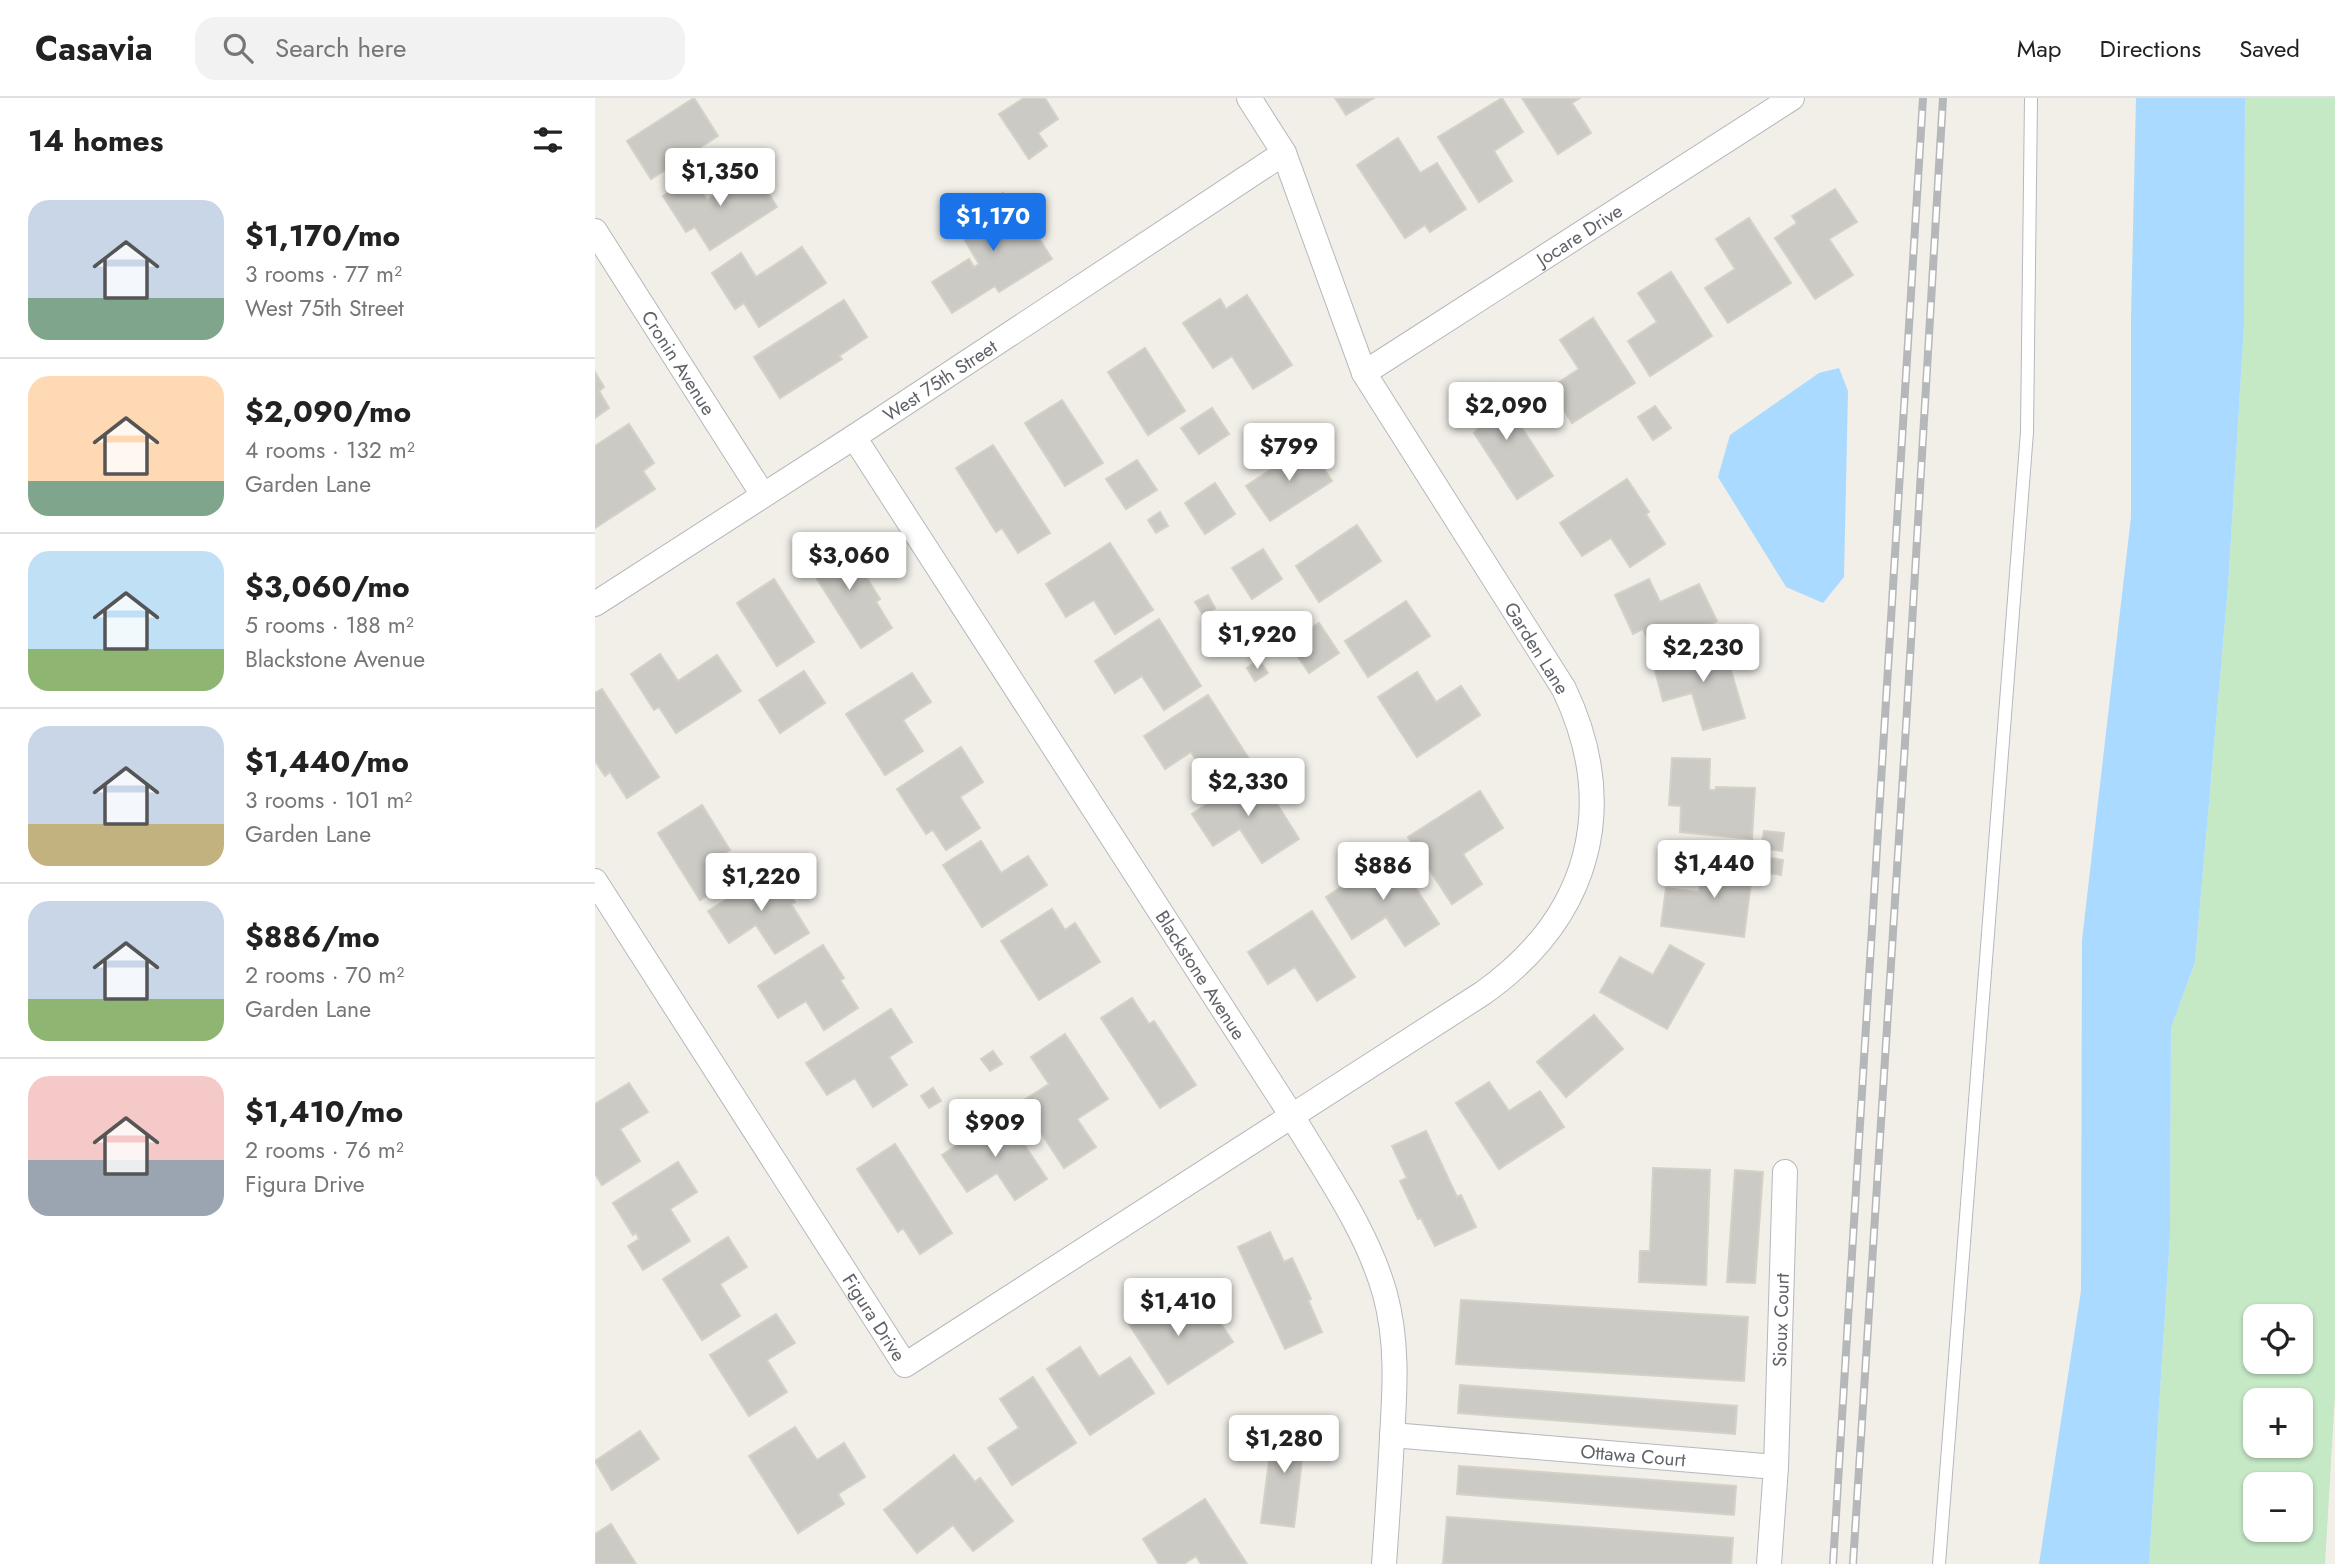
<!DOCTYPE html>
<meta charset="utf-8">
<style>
body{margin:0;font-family:Jost,sans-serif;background:#f2f2f2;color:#222;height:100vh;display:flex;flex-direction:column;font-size:26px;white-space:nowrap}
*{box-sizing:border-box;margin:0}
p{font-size:23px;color:#767676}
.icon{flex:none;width:38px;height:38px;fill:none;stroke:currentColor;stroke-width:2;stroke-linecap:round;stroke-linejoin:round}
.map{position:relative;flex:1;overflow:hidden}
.side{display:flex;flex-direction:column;background:#fff;width:595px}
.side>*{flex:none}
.buttons{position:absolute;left:1648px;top:1206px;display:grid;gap:14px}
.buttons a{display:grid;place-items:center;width:70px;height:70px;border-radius:14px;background:#fff;box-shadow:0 2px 5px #0004;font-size:35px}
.price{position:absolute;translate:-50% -60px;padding:0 16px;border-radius:7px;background:#fff;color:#222;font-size:23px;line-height:46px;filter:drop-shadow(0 2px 4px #0008)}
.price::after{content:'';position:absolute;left:50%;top:42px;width:21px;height:16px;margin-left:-10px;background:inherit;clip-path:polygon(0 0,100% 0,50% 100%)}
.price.current{background:#1a73e8;color:#fff}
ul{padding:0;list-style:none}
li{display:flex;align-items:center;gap:21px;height:175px;padding:0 28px}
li+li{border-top:2px solid #e0e0e0}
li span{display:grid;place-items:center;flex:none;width:196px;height:140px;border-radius:21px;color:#555}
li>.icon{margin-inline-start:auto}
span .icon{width:84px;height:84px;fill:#fffc;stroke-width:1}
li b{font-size:30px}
h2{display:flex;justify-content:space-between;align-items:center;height:84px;padding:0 28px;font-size:30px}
header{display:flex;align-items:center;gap:42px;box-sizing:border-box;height:98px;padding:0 35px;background:#fff;border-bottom:2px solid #e0e0e0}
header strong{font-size:33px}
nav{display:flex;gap:38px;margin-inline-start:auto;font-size:24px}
.search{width:490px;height:63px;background:#f2f2f2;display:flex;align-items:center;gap:18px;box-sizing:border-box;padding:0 24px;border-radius:21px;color:#767676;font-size:26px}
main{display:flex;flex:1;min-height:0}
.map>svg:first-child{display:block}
</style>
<header>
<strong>Casavia</strong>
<div class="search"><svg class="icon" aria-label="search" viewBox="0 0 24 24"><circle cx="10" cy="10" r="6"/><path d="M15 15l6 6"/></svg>Search here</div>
<nav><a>Map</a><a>Directions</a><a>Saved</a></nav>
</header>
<main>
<section class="side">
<h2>14 homes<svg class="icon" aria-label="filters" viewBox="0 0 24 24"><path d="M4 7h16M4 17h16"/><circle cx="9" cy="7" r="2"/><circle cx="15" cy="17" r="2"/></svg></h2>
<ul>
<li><span style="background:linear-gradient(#c9d6e8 70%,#7fa58c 0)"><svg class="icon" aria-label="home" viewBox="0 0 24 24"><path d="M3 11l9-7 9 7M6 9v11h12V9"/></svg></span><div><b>$1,170/mo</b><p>3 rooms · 77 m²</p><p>West 75th Street</p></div></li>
<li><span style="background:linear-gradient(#ffd9b3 75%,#7fa58c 0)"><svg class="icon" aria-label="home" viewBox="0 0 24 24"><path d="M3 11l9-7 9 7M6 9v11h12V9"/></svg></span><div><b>$2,090/mo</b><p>4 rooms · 132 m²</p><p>Garden Lane</p></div></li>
<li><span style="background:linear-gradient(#bfe0f5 70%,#8fb573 0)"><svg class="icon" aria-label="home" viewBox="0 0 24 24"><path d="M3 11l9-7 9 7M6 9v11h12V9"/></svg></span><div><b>$3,060/mo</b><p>5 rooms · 188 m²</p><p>Blackstone Avenue</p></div></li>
<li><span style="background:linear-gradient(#c9d6e8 70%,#c2b280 0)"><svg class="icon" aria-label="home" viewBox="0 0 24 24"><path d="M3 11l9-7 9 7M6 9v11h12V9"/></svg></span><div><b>$1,440/mo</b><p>3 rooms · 101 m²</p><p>Garden Lane</p></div></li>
<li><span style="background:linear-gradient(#c9d6e8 70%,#8fb573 0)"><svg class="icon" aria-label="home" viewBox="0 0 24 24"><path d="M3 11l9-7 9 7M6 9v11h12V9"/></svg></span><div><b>$886/mo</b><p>2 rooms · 70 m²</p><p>Garden Lane</p></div></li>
<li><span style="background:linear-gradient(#f6c9c9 60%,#9aa5b1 0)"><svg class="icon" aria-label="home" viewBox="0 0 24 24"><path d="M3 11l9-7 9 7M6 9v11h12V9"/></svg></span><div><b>$1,410/mo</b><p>2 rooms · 76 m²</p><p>Figura Drive</p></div></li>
</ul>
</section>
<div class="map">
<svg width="1740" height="1466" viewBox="0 0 1740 1466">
<rect width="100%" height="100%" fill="#f1efe8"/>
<path fill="#c5e8c5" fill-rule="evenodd" d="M1650,0H1740V1296L1730,1466H1554L1575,1138L1576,930L1600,864L1633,489L1649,228ZM1661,1218H1706V1264H1661ZM1661,1302H1706V1348H1661ZM1661,1386H1706V1432H1661Z"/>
<g fill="#aadaff">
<polygon points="1541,0 1650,0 1649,228 1633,489 1600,864 1576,930 1575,1138 1554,1466 1444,1466 1486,1193 1487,842 1536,419 1536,221"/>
<polygon points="1244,270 1253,293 1249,479 1228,505 1191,489 1123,379 1135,337 1224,275"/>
</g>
<g fill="#cccac5" stroke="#d6d1c6" stroke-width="2">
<polygon points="99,0 123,38 56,81 32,43"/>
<polygon points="429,0 450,0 463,21 443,35 452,48 434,61 404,16"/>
<polygon points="740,0 779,0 751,17"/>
<polygon points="907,0 928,34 899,53 917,83 884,104 843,39"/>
<polygon points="927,0 985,0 977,5 996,35 963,56"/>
<polygon points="803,40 825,75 842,65 871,111 835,134 830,127 810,140 762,67"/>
<polygon points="158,72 182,109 115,152 100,129 91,134 68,98 97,79 112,102"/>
<polygon points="1240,91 1262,124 1234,141 1258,177 1220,201 1180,140 1202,125 1197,118"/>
<polygon points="408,95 414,105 420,102 457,161 404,194 400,188 357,215 337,184 374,161 379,169 384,166 360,126"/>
<polygon points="1154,120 1196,185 1133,225 1110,190 1140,171 1121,141"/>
<polygon points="207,149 231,185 164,229 149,205 140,211 117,175 146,155 161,179"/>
<polygon points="1076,174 1117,238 1055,278 1033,243 1062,224 1043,195"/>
<polygon points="652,197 697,267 658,291 637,258 618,270 588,225 625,201 631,211"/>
<polygon points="249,202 272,239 244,258 247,261 185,300 159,259"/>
<polygon points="998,220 1040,285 977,325 955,290 984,271 965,242"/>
<polygon points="550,250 590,313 553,337 513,274"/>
<polygon points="0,274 9,289 4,293 14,310 0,320"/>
<polygon points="898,285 958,378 922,401 879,335 883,331 866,306"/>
<polygon points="467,302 508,365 470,388 430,325"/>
<polygon points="1060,308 1076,330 1058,342 1043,319"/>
<polygon points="617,310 634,336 604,356 586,330"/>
<polygon points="34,326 59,365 48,373 60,391 0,430 0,348"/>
<polygon points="398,347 455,435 423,455 407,430 401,434 361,370"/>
<polygon points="713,347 737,383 675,423 651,388"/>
<polygon points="542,362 562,392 531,411 511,381"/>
<polygon points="1032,381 1054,414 1051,416 1070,446 1035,469 1016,440 987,458 965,425"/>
<polygon points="620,385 640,416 610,436 590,405"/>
<polygon points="565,414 573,428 561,435 553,422"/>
<polygon points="762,427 786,463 724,504 701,468"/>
<polygon points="246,439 285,501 281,504 297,530 266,550 210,462"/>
<polygon points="515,445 558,512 520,536 499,502 471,519 451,486"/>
<polygon points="668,451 687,481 657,501 637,470"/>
<polygon points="179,481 219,544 182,568 142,505"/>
<polygon points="1054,481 1065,504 1104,486 1122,523 1058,553 1048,531 1038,536 1020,497"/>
<polygon points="613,497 620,510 608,517 600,504"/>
<polygon points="811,503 835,538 773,579 750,543"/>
<polygon points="564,521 606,588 569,612 547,578 520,595 500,563"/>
<polygon points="724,525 744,555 714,575 694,545"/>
<polygon points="1128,545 1150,620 1108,632 1097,595 1068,603 1058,565"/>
<polygon points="65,556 83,583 122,557 146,593 81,635 64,609 59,612 36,576"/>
<polygon points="664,562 673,575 660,583 652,570"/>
<polygon points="209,573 230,605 185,635 164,602"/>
<polygon points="822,574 841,604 866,588 885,617 822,659 783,599"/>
<polygon points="317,575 336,604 308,622 328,653 290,677 251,616"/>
<polygon points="7,591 64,679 32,700 15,674 10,678 0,663 0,595"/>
<polygon points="613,597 656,664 618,688 596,654 570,671 549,638"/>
<polygon points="366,649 388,684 365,699 385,730 351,752 338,732 331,736 302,691"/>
<polygon points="1077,660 1115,661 1114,692 1120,692 1121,689 1160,690 1157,741 1085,734 1086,708 1074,707"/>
<polygon points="662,674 704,741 667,765 645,731 618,748 597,716"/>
<polygon points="885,693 908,730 868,756 887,786 857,806 813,739"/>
<polygon points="107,707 135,752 122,759 137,782 105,802 63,735"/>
<polygon points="1169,733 1189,735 1187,753 1166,750"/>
<polygon points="386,743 406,775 433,758 452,787 387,829 348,767"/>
<polygon points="798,755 844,826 810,848 791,819 757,841 731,799"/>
<polygon points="1117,755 1159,761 1149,839 1066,828 1071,790 1104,794 1106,782 1113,783"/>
<polygon points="1170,759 1188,762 1186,777 1167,774"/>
<polygon points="179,771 200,804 196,806 214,835 180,856 161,827 134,845 113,813"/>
<polygon points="457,811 470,832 480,825 505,864 444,902 406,843"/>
<polygon points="717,813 760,879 722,903 700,869 673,886 653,854"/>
<polygon points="228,847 249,880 245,882 263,910 229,932 211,903 183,920 163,888"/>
<polygon points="1075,847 1109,866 1072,931 1005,894 1025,859 1058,877"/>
<polygon points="537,900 554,926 559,923 601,987 565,1010 506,920"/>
<polygon points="296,911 317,944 294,959 312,987 278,1009 260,980 232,997 211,965"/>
<polygon points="999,917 1028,951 971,999 942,964"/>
<polygon points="470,936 513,1001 482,1021 501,1049 469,1070 426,1004 454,986 436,959"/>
<polygon points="398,953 407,966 395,973 386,961"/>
<polygon points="894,984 914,1013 945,993 969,1029 904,1071 861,1005"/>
<polygon points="34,985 53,1014 25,1031 45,1063 7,1087 0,1076 0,1006"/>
<polygon points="338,990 346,1003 334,1010 326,998"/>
<polygon points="409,1016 452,1081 420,1102 402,1075 372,1094 347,1057"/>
<polygon points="831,1033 862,1099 866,1097 881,1129 840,1148 826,1120 823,1121 805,1083 812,1080 797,1048"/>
<polygon points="300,1046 357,1135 325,1156 308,1130 303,1134 262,1071"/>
<polygon points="83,1064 102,1094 75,1111 95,1143 48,1172 33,1148 44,1141 41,1135 38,1137 18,1105"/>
<polygon points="1058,1070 1115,1072 1111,1187 1044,1184 1045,1153 1055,1153"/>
<polygon points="1140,1072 1168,1074 1160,1185 1132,1184"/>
<polygon points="675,1134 689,1164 697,1160 716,1201 713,1202 727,1234 690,1251 643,1149"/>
<polygon points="133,1139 152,1169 125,1186 145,1218 107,1242 68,1181"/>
<polygon points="564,1199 583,1228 614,1208 638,1244 573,1286 530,1220"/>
<polygon points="866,1202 1153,1219 1149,1283 861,1266"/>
<polygon points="181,1216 200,1245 172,1262 192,1294 154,1318 115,1257"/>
<polygon points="485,1249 504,1279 535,1259 559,1295 495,1337 452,1271"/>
<polygon points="438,1279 481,1345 417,1387 393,1350 424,1330 405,1301"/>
<polygon points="865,1287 1142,1308 1140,1336 863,1315"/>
<polygon points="679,1324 711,1328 699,1429 666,1425"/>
<polygon points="200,1329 222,1362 249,1345 270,1379 243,1396 249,1406 203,1435 154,1358"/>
<polygon points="45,1333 64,1361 17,1392 0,1363"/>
<polygon points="359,1357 380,1384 385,1380 418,1423 378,1453 358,1427 322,1455 289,1412"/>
<polygon points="864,1368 1141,1388 1139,1417 862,1396"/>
<polygon points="610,1401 652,1466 606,1466 601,1458 589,1466 564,1466 548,1441"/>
<polygon points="852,1419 1138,1440 1136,1466 848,1466"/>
<polygon points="16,1426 41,1466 0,1466 0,1436"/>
</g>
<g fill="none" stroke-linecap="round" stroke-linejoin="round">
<g stroke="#b5b8bc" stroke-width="14">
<polyline id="lane" points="1344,1466 1432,334 1436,0"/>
</g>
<g stroke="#b5b8bc" stroke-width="26">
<g id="street">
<path id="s1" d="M0,133L168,397"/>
<path id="s2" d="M769,275L1197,0"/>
<path id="s3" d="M259,339L697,1018C731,1075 772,1132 790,1196C803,1244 800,1290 797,1339C795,1381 792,1424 789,1466"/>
<path id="s4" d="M0,506L259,339L689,55"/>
<path id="s5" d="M0,783L310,1267L888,895C995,819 1025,709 969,591L769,275L689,55L654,0"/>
<path id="s6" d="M797,1337L1181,1369L1174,1466"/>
<path id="s7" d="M1181,1369L1190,1074"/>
</g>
</g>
<use href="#lane" stroke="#fff" stroke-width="12"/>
<use href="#street" stroke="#fff" stroke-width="24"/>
<g stroke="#b6b7b8" stroke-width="8">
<g id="rail">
<polyline points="1238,1466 1328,0"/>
<polyline points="1258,1466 1310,645 1348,0"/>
</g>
</g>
<use href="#rail" stroke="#fff" stroke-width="5" stroke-dasharray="16" stroke-linecap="butt"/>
</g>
<g text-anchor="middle" stroke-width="6" stroke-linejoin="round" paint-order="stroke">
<g font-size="19" fill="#5f6368" stroke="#fff">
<text dy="7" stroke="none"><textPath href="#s2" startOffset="256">Jocare Drive</textPath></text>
<text dy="7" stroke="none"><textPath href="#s1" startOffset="156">Cronin Avenue</textPath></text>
<text dy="7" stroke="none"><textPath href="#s4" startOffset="411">West 75th Street</textPath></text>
<text transform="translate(942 550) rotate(58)" y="7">Garden Lane</text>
<text dy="7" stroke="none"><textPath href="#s3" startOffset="640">Blackstone Avenue</textPath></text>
<text dy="7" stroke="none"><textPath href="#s5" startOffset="518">Figura Drive</textPath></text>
<text dy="7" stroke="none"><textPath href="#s7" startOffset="147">Sioux Court</textPath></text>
<text dy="7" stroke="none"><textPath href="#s6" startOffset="242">Ottawa Court</textPath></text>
</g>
</g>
</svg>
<div class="buttons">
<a><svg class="icon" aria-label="locate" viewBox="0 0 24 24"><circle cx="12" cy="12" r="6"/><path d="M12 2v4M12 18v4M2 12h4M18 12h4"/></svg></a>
<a>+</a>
<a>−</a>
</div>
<b class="price" style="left:125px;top:110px">$1,350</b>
<b class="price current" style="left:398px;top:155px">$1,170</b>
<b class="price" style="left:911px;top:344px">$2,090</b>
<b class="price" style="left:694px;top:385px">$799</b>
<b class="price" style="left:254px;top:494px">$3,060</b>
<b class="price" style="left:662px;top:573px">$1,920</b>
<b class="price" style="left:1108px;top:586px">$2,230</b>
<b class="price" style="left:653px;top:720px">$2,330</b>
<b class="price" style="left:1119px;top:802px">$1,440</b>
<b class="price" style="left:788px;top:804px">$886</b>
<b class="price" style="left:166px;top:815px">$1,220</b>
<b class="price" style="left:400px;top:1061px">$909</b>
<b class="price" style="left:583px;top:1240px">$1,410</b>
<b class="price" style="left:689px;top:1377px">$1,280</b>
</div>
</main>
